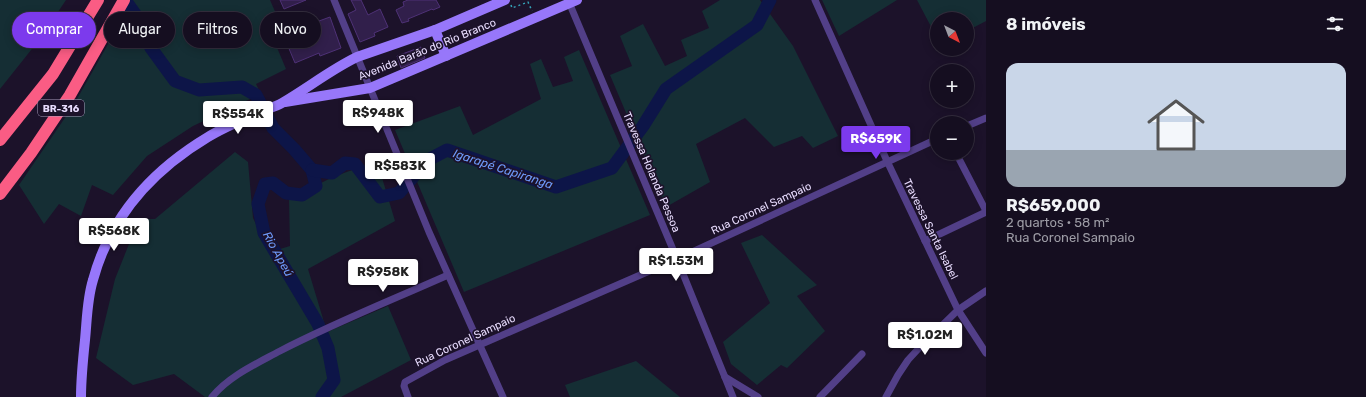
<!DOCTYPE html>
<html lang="pt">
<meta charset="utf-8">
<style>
body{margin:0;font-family:Rubik,sans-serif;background:#1e1729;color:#f1f3f6;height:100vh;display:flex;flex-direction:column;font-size:15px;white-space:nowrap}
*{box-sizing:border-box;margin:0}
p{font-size:13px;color:#9d9ca5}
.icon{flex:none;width:22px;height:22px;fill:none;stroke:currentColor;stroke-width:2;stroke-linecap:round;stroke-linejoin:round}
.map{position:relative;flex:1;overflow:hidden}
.sheet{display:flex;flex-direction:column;background:#150e20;width:380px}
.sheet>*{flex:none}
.hud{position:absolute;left:12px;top:12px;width:380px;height:36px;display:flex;gap:8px}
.needle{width:26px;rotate:138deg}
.controls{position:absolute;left:930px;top:12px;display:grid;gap:8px}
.controls a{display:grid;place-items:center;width:44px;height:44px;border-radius:50%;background:#150e20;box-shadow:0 2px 10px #0003,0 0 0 1px #342e3e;font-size:20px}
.price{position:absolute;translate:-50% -34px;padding:0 9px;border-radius:4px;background:#fff;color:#222;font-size:13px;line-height:26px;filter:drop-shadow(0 1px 2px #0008)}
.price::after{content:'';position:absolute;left:50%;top:24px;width:12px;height:9px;margin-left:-6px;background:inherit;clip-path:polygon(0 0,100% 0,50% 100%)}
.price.selected{background:#7c3aed;color:#fff}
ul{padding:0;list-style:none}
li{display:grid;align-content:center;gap:8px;height:212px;padding:0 20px}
li span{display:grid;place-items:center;height:124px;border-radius:12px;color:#555}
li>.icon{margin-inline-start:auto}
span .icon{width:72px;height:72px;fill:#fffc;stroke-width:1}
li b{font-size:17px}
h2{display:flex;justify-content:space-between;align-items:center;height:48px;padding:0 20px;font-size:17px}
.chip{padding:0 14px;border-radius:18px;background:#150e20;box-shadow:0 2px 10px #0003,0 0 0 1px #342e3e;font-size:14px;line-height:36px}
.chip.selected{background:#7c3aed;color:#fff}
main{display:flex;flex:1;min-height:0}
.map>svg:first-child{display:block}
</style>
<main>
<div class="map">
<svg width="986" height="397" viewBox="0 0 986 397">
<rect width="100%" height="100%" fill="#1c122a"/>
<g fill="#152e34">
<polygon points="0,0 66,0 39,40 0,89"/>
<polygon points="133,0 270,0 284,32 273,38 286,69 256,84 261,94 193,126 147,156 113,195 92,185 81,216 59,204 44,224 19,185 73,106"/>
<polygon points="720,0 760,0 793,46 838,136 813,148 802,136 774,147 745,118 696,144 710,182 666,207 610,75 632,66 620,36 643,24 665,66 687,56 681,40 709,28 702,11"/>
<polygon points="822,0 897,0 839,36"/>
<polygon points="917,0 986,0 986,21 967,31 967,19 937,19 937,38"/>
<polygon points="579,50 650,215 464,292 395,130 460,106 473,135 541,99 530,64 541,59 553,87 573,81 564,57"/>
<polygon points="235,152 248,162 253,218 270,252 290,246 289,199 333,177 377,161 395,221 308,269 327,332 388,306 411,360 341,397 205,397 174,374 133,385 96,358 115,279 139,219 155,219"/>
<polygon points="762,235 817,285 797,296 825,331 787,368 781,365 757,385 731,364 723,342 770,303 741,243"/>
<polygon points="636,361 680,397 570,397 565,385"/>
</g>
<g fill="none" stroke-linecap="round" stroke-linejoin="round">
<g stroke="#0d1548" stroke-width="13">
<polyline points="125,0 135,14 151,48 175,81 199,90 242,87 256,95 273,128 294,149 312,170 316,186 302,195 286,193 273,183 265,184 258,204 264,233 318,324 328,348 334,380 322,397"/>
<polyline points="312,170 332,173 345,163 355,164 380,197 399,193 428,160 447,150 556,187 612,168 643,126 666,89 757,25 770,0"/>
</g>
</g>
<g fill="#311f4b" stroke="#4e3176">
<polygon points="280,0 306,0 284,9"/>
<polygon points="351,0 361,0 368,15 380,9 388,27 374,33 375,36 360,42 348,14 356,10"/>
<polygon points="408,0 436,0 440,7 433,10 432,9 408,19 409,21 402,23 396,10 404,6 403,2"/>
<polygon points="330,17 341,48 320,56 319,53 295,63 285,39 310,28 308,25"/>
<polygon points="421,47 425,58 401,68 397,56"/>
</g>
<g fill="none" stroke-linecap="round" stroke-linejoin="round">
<polyline stroke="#35a4b9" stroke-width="1.5" stroke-dasharray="2 3" stroke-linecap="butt" points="511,5 512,8 528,2 532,11"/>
<g stroke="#523f88" stroke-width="7">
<polyline points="334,0 429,232 503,397"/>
<polyline points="568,0 677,259 733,397"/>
<polyline points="815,0 887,161 958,310 986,353"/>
<polyline points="967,126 986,118"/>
<polyline points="956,153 986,211"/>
<polyline points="925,241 986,212"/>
<polyline points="725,377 758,397"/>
<path d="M212,397C229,376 256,364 280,351C334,323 392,300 448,275"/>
<polyline points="408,397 404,386 405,382 445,360 677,259 937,139"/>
<polyline points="820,397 862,354"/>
<polyline points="886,397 898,375 908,360 920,347 958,310 986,291"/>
</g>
<g stroke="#9777fa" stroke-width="10">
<polyline points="435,30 446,56"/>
<polyline points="285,102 370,88 577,0"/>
<path d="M81,397C81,378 83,359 85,340C87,320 87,299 93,280C110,217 153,170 208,137C224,127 242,120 260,112C267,109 275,107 282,103C308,88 330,70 357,57L435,30L505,0"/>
</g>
<g stroke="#fa5c84" stroke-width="12">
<polyline points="0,140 53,74 98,0"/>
<polyline points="0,194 31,153 70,95 124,0"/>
</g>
</g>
<g text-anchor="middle" stroke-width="3.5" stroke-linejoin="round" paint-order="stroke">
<rect fill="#1c122a" stroke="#ab9fbe" stroke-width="1" x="38" y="100" width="46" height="16" rx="3"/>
<g font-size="10" font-weight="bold" fill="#e8dcfe">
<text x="61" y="112">BR-316</text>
</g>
<g font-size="11" fill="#e8dcfe" stroke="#1c122a">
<text transform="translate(427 49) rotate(-22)" y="4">Avenida Barão do Rio Branco</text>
<text transform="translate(652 172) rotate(67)" y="4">Travessa Holanda Pessoa</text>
<text transform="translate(761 208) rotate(-25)" y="4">Rua Coronel Sampaio</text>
<text transform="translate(931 229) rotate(64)" y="4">Travessa Santa Isabel</text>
<text transform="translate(465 340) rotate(-25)" y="4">Rua Coronel Sampaio</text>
</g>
<g font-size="12" font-style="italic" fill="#6e9afa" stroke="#1c122a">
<text transform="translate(503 169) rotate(18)" y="4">Igarapé Capiranga</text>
<text transform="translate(278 254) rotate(61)" y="4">Rio Apeú</text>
</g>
</g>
</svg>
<div class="controls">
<a><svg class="needle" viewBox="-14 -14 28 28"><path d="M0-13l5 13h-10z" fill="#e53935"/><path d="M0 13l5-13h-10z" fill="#9d9ca5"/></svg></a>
<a>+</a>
<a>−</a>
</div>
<b class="price" style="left:378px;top:134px">R$948K</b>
<b class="price" style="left:238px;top:135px">R$554K</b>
<b class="price selected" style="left:876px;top:160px">R$659K</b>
<b class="price" style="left:400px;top:187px">R$583K</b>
<b class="price" style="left:114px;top:252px">R$568K</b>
<b class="price" style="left:676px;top:282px">R$1.53M</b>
<b class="price" style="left:383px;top:293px">R$958K</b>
<b class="price" style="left:925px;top:356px">R$1.02M</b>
<div class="hud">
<a class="chip selected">Comprar</a>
<a class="chip">Alugar</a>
<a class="chip">Filtros</a>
<a class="chip">Novo</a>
</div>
</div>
<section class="sheet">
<h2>8 imóveis<svg class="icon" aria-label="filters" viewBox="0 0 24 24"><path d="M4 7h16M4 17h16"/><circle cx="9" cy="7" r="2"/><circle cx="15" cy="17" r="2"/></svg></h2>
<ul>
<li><span style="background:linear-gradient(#c9d6e8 70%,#9aa5b1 0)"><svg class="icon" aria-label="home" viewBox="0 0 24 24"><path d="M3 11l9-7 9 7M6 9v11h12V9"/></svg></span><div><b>R$659,000</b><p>2 quartos · 58 m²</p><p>Rua Coronel Sampaio</p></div></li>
</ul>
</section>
</main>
